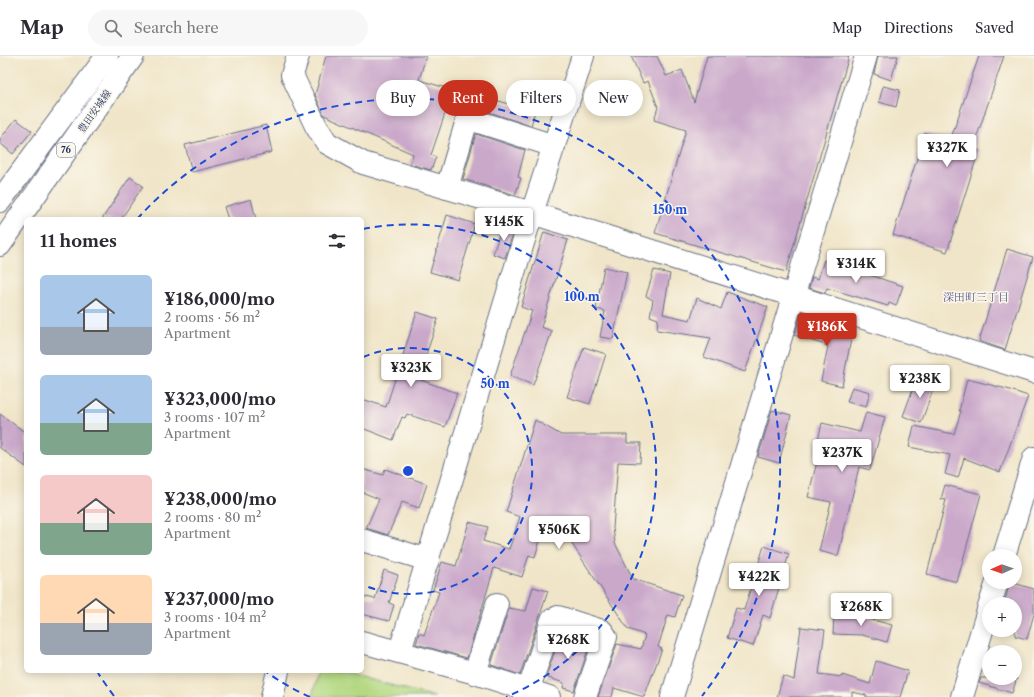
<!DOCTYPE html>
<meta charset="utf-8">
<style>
body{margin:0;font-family:"Libre Caslon Text","Noto Serif JP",serif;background:#f7f7f7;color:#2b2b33;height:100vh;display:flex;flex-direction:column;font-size:15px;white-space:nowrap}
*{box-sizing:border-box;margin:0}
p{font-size:13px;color:#7c7c81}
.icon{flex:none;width:22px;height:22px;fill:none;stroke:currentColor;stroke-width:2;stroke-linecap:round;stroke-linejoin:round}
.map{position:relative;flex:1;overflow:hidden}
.details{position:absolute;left:24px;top:161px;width:340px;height:456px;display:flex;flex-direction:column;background:#fff;border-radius:6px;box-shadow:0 2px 10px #0003}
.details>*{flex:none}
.hud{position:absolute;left:376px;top:24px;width:380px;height:36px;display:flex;gap:8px}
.needle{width:26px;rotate:268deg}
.controls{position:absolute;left:982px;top:493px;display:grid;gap:8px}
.controls a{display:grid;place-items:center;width:40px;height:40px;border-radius:50%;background:#fff;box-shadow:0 2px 10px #0003;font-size:20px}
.price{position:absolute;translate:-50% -34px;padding:0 9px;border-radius:4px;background:#fff;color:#222;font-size:13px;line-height:26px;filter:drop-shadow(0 1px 2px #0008)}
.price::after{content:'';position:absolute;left:50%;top:24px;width:12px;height:9px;margin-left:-6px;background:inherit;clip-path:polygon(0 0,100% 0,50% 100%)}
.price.on{background:#c8321e;color:#fff}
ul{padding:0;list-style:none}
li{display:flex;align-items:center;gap:12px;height:100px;padding:0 16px}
li span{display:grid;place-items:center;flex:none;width:112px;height:80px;border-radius:6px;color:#555}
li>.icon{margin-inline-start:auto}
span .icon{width:48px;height:48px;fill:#fffc;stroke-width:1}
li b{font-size:17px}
h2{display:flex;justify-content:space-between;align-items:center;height:48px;padding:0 16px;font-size:17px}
.chip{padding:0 14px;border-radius:18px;background:#fff;box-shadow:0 2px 10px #0003;font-size:14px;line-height:36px}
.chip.on{background:#c8321e;color:#fff}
header{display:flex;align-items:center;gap:24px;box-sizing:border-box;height:56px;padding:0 20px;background:#fff;border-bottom:1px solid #e1e1e2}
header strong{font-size:19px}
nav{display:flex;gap:22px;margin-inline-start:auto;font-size:14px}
.search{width:280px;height:36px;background:#f7f7f7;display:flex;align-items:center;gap:10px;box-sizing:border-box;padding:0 14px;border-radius:22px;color:#7c7c81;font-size:15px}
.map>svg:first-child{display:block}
</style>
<header>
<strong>Map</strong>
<div class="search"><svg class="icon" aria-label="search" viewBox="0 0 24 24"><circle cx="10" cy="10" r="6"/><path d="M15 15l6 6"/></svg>Search here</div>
<nav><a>Map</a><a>Directions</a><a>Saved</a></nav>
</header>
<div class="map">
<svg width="1034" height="641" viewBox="0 0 1034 641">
<rect width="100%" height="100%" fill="#fbf7ec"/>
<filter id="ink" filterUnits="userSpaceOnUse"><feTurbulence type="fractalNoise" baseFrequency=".025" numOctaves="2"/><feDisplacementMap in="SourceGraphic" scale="8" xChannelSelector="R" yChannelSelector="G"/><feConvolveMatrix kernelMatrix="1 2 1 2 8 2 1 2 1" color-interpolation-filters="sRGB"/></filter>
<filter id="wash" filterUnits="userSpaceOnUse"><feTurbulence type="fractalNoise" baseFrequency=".012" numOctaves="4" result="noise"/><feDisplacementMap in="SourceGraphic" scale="16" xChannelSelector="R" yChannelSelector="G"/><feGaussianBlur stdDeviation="0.9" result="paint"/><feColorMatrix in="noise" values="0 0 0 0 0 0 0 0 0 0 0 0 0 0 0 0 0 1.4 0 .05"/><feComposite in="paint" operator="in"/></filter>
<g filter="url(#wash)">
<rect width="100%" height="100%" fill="#f0e5c8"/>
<polygon fill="#b3d881" stroke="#678470" points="318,615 339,615 435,641 312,641"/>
<g id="blocks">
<g fill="#caa8ca">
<polygon points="326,0 426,0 419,24 453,34 431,99 436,101 431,114 410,108 413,98 324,59 315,39"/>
<polygon points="631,0 657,0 666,20 682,14 694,46 707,0 849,0 786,216 655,177 686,74 654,64 658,51 648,25 643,27"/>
<polygon points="878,0 898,0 891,24 874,18"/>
<polygon points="979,0 1004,0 973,92 979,94 947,196 893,179 925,77 950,85"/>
<polygon points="883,30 900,34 896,51 879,46"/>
<polygon points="480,39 515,50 516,49 535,54 531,70 477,52"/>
<polygon points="16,63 32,75 13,98 0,87 0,83"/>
<polygon points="266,69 272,96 192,116 185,89"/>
<polygon points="476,78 525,94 518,121 521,122 515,139 463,123"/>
<polygon points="130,121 143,130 121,163 102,163"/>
<polygon points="251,143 256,163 228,163 224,151"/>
<polygon points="447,159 475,168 458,224 430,216"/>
<polygon points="502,170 514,174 505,202 493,198"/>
<polygon points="544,176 568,184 541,271 552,275 533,329 510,320 532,255 521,251"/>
<polygon points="1007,193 1033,201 1005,294 979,285"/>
<polygon points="824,204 903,230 896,250 889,247 888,250 827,232 825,237 809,232 812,221 818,223"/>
<polygon points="604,211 627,216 613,283 600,281 605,255 596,253"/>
<polygon points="654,214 670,218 663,258 690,264 697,242 721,253 727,236 768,251 745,316 704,301 711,282 657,274 658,263 650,260 653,244 646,240"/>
<polygon points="417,256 438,263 418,323 457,337 445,371 407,358 405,362 402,361 393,384 362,372 362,343 386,351"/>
<polygon points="802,256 818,261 816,271 852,278 842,330 821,325 828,290 794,279"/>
<polygon points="584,291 606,298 590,348 567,341"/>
<polygon points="918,319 936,326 921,367 903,360"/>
<polygon points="967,323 1007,333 1028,340 1000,416 964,402 958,422 945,418 950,399 909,391 914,370 954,378 961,355 959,355"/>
<polygon points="852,331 870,336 866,351 847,346"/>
<polygon points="772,354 791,359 779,407 758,401"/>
<polygon points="866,356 885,361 870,414 859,411 838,500 819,495 831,446 808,441 819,398 815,397 822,367 860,376"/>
<polygon points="0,358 26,377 26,411 0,392"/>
<polygon points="535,364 561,379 627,379 627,387 641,387 640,407 618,406 613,472 615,487 633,523 682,539 675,561 668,559 658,591 662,593 644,641 614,632 612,641 598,641 617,588 641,593 645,579 628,573 572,488 572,481 544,471 535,501 529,499 522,521 494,512 467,602 416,588 419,577 424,579 439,536 433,534 442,506 456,510 469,466 488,471 483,485 509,493 520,461 506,456"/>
<polygon points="362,413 383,419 385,413 427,428 419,452 402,446 388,479 366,472 379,443 362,436"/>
<polygon points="945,429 981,438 957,526 927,518 946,444 941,443"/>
<polygon points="764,490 789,498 770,562 763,559 753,590 727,582 736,552 744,554"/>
<polygon points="384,514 398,519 389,547 394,549 389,565 362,558 362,540 375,543"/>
<polygon points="1010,526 1034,533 1034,558 1027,583 1015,580 1015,548 1004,548"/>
<polygon points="533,531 548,535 520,619 491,609 509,552 526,555"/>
<polygon points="834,557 858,558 858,560 892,569 887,586 862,579 833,578"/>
<polygon points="801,571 825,574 819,618 842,621 842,619 870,628 876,605 908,615 900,641 866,641 866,639 852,636 852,641 777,641 783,620 794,624"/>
<polygon points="561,577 591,585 574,635 563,632 564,627 546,621"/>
<polygon points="981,622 1017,622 1012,637 979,627"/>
</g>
</g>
</g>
<g filter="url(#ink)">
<use href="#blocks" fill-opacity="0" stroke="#666f83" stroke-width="1"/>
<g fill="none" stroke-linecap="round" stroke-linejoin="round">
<g stroke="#666f83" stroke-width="24">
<g id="minor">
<polyline points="298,0 292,19 316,70 327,87 363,107 532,157 1034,316"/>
<polyline points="447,132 467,64 473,64 554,90"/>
<polyline points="362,484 428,504"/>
<polyline points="1004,500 1034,402"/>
<polyline points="990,548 997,526"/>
<polyline points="362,586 475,617 549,641"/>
<polyline points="400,595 532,157 583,0"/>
<polyline points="475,617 497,548"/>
<polyline points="528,635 552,564 558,561 602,575 606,581 585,641"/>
<polyline points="272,641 278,615"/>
<polyline points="672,641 866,0"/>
<polyline points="962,641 989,551"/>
</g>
</g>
<g stroke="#666f83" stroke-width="24">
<g id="major">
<polyline points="0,145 107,0"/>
<polyline points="0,189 133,0"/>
</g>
</g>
<use href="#minor" stroke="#fff" stroke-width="22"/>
<use href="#major" stroke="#fff" stroke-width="22"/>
</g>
</g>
<g fill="none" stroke="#1d4ed8" stroke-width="2" stroke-dasharray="7 5">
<path d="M363 301A123 123 0 1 1 363 529"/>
<path d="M310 641A246 246 0 0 1 265 615M363 173A246 246 0 0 1 506 641"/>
<path d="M114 640A370 370 0 0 1 98 617M137 163A370 370 0 0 1 702 640"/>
</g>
<g text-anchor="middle" stroke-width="3" stroke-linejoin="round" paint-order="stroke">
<rect fill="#fbf7ec" stroke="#5e6b89" stroke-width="1" x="57" y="87" width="18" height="14" rx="3"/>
<g font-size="9" font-weight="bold" fill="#1b2f5e">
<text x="66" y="97">76</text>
</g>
<g font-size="10" fill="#1b2f5e" stroke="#fbf7ec">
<text transform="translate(94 55) rotate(-55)" y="4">豊田安城線</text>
</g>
<g font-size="11" fill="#585984" stroke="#fbf7ec">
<text x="976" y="245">深田町三丁目</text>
</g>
</g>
<circle cx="408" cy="415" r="6" fill="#1d4ed8" stroke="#fbf7ec" stroke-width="2"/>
<g font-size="12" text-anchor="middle" font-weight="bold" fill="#1d4ed8" stroke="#fbf7ec" stroke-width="3" stroke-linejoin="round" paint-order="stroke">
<text x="670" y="158">150 m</text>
<text x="582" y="245">100 m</text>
<text x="495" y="332">50 m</text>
</g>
</svg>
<div class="controls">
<a><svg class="needle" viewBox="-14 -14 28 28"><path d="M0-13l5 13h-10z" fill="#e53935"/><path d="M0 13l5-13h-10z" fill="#7c7c81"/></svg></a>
<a>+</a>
<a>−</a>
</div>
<b class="price" style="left:947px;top:112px">¥327K</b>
<b class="price" style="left:504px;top:186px">¥145K</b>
<b class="price" style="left:856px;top:228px">¥314K</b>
<b class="price on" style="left:827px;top:291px">¥186K</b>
<b class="price" style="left:411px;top:332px">¥323K</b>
<b class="price" style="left:920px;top:343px">¥238K</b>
<b class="price" style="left:842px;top:417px">¥237K</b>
<b class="price" style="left:559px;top:494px">¥506K</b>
<b class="price" style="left:759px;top:541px">¥422K</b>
<b class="price" style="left:861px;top:571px">¥268K</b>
<b class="price" style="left:568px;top:604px">¥268K</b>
<div class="hud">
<a class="chip">Buy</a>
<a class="chip on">Rent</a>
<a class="chip">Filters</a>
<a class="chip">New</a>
</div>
<section class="details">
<h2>11 homes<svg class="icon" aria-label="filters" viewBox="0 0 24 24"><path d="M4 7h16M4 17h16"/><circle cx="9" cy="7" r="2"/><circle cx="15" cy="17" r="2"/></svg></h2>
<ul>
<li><span style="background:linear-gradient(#a9c7e8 65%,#9aa5b1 0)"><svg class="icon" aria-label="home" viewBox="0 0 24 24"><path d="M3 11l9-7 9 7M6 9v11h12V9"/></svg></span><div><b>¥186,000/mo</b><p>2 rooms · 56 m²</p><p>Apartment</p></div></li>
<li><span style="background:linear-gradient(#a9c7e8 60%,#7fa58c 0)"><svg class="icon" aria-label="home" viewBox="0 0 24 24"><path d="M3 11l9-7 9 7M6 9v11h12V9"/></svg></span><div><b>¥323,000/mo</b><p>3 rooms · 107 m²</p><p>Apartment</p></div></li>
<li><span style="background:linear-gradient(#f6c9c9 60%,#7fa58c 0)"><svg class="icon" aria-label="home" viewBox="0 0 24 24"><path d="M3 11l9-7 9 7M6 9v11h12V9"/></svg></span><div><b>¥238,000/mo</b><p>2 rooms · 80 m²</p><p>Apartment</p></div></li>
<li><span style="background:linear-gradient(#ffd9b3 60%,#9aa5b1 0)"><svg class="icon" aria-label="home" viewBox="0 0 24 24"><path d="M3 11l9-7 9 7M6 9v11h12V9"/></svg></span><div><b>¥237,000/mo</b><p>3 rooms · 104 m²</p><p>Apartment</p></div></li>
</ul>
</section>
</div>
